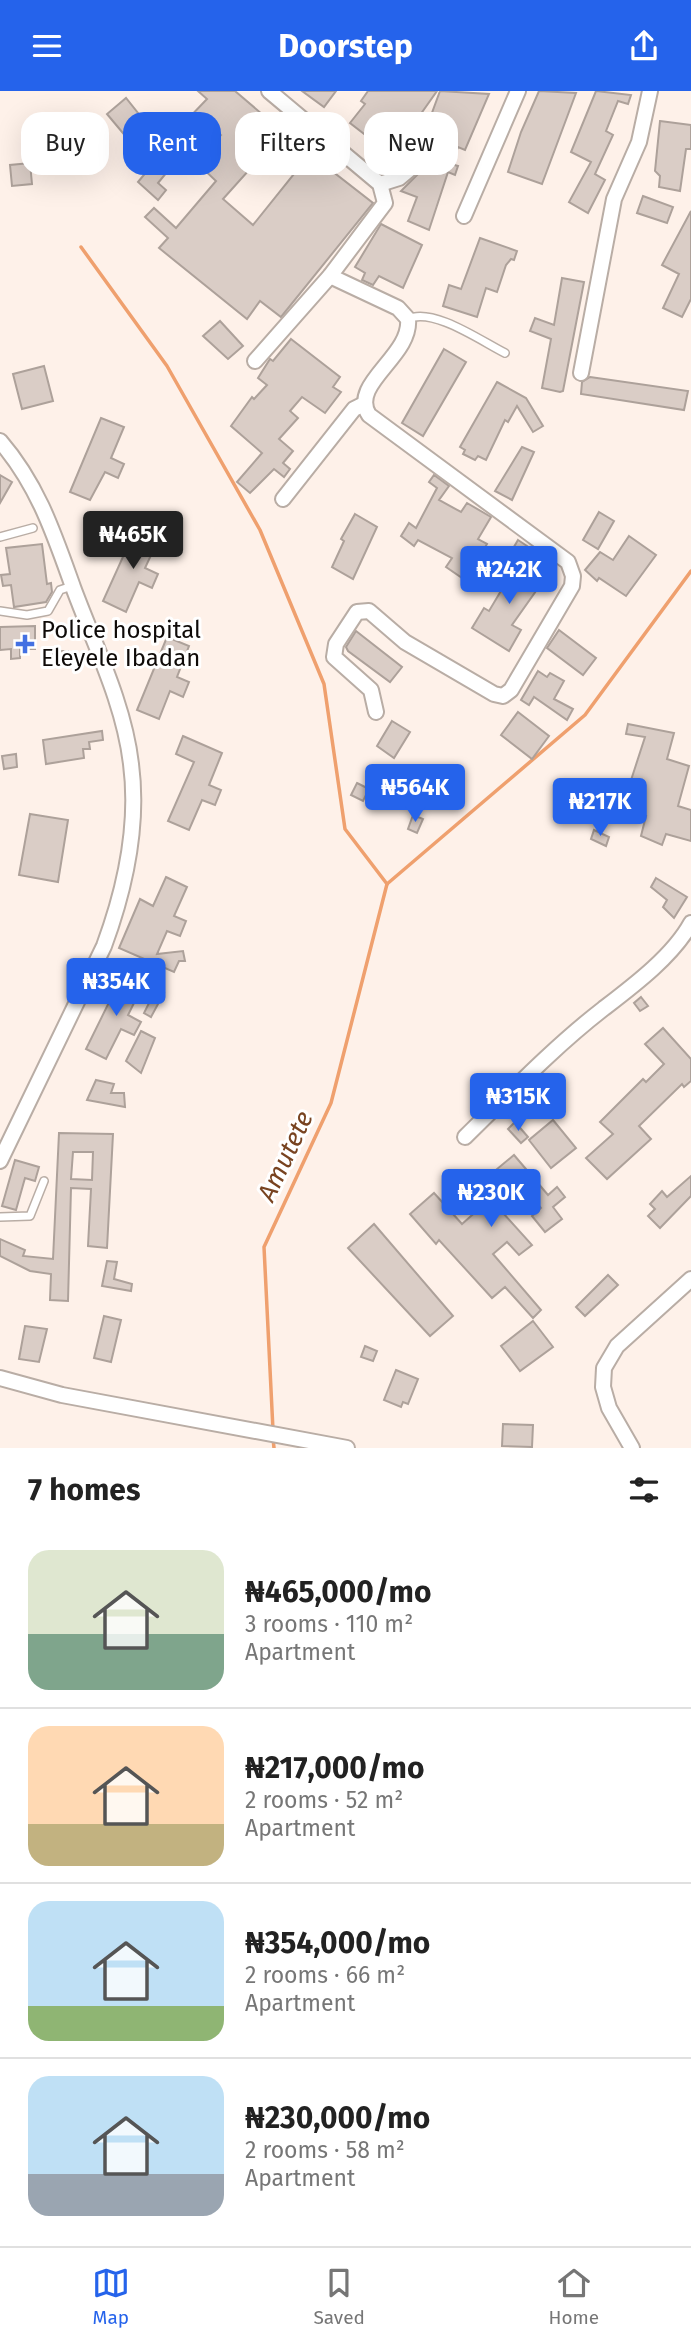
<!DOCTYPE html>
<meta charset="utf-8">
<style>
body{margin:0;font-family:"Fira Sans",sans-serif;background:#f2f2f2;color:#222;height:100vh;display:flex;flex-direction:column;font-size:26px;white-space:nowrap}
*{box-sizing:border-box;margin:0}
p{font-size:23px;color:#767676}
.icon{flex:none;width:38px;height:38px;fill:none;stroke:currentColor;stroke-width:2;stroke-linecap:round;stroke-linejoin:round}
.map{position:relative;height:1357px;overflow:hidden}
.side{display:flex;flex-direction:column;background:#fff;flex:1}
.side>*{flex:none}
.guide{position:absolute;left:21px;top:21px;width:649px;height:63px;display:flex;gap:14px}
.price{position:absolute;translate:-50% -60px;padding:0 16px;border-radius:7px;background:#2563eb;color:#fff;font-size:23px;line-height:46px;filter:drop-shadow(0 2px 4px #0008)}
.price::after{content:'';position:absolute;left:50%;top:42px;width:21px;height:16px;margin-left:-10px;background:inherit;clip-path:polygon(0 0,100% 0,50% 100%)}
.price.current{background:#222;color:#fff}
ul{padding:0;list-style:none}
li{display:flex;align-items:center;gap:21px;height:175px;padding:0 28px}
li+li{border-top:2px solid #e0e0e0}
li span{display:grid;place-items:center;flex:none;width:196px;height:140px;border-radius:21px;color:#555}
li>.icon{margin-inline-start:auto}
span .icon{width:84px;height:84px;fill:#fffc;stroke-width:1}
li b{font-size:30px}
h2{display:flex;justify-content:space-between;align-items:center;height:84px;padding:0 28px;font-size:30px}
.chip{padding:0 24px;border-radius:21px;background:#fff;box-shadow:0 7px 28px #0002;font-size:24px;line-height:63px}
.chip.current{background:#2563eb;color:#fff}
header{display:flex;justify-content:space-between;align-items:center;height:91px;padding:0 28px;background:#2563eb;color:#fff;font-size:32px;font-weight:700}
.tabs{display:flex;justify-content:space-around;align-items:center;height:98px;border-top:2px solid #e0e0e0;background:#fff;font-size:19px;color:#767676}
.tabs a{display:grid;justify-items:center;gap:4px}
.tabs .current{color:#2563eb}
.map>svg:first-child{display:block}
</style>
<header><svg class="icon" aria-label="menu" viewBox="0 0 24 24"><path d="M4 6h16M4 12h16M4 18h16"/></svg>Doorstep<svg class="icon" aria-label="share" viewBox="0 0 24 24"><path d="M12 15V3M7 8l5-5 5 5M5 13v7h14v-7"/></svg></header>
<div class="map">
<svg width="691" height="1357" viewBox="0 0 691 1357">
<rect width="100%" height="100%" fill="#fef1e9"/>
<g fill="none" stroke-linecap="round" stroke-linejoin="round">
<g stroke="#efa06e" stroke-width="3.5">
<polyline points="81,156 167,275 260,439 324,593 345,738 387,793"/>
<polyline points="387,793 585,624 691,480"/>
<polyline points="273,1339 264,1156 331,1012 387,793"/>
<polyline points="273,1347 274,1357"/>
</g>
</g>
<g fill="#dacdc6" stroke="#ada19a" stroke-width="2" fill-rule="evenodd">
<polygon points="198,0 235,0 283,41 223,108 253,134 310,63 373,112 281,226 260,210 247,228 159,157 168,147 145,126 154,117 176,137 216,90 196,71 221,44 207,32 158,92 166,99 158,109 138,91 148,79 133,66 138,60 107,23 126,7 158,47 177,25 184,32 207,8"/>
<polygon points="302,0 336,0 324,16"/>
<polygon points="368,0 437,0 413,34 398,26 389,40 403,50 389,70 373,59 377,53 350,32 365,13 361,10"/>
<polygon points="440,0 489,3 465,59 458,56 451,73 458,75 455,84 448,81 429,139 408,130 417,106 401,100 420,81 420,75 415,68"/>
<polygon points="539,0 576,2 542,93 508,81 521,41"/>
<polygon points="596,0 631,4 628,13 618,10 606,40 613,44 595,83 605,89 588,122 569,111 591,71 571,61"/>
<polygon points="660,30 691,34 691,58 686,58 680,100 659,96 660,85 655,80"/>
<polygon points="30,72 32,93 12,95 10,74"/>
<polygon points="643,105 673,116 667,132 637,122"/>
<polygon points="691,120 691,208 682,226 663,217 679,183 662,174"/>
<polygon points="381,133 422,154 403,197 379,185 373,194 362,189 365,182 355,176"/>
<polygon points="480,147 517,160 514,169 511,168 506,174 497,201 486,197 477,226 443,215 449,194 461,198"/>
<polygon points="562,187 584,191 563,300 560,301 542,297 551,248 530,240 535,227 554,234"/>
<polygon points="220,230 243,255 228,268 203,245"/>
<polygon points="291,248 340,286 333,296 341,301 325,322 302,306 290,320 298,327 279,348 293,360 283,372 290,378 284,386 274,378 250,402 237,391 262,362 231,335 252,306 254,308 267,294 258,287 270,268 273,270"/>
<polygon points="444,258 466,271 423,345 402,332"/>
<polygon points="44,275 53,310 22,318 13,283"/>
<polygon points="590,286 688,300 684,319 581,303 582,291"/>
<polygon points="497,291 526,307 543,335 533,341 517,315 508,331 505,329 486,369 478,365 475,369 463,363 465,359 460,356"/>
<polygon points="101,327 124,336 111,367 124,373 118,387 105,381 90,409 70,401"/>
<polygon points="522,356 534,361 512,409 495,400"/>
<polygon points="0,384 12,391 0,412"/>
<polygon points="434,384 449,395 439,409 461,421 467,412 491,426 478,448 487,453 480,465 484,467 468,491 446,476 452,467 418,449 414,455 401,445 409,432 416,437 437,397 429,391"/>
<polygon points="599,421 614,430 598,458 583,449"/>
<polygon points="355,423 377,436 353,488 332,476 344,450 341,448"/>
<polygon points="136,437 159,447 145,477 158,483 152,497 139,491 126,521 103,510"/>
<polygon points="629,445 656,464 626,505 599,487 597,490 585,479 600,461 613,469"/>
<polygon points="518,449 527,455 520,467 511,461"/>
<polygon points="42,453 47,493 51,492 52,501 46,511 14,516 11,494 3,495 1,484 10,483 6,457"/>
<polygon points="520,468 540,480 536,486 543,490 512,534 521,539 509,560 472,537 484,517 489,520"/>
<polygon points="35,535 35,558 20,558 20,567 11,568 11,558 0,559 0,536"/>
<polygon points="559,539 596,567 583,584 547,557"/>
<polygon points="356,540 402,576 390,591 348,560 346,556"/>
<polygon points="167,546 189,555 177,586 189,591 183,606 170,600 159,628 137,619"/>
<rect x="53" y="560" width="15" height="9"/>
<polygon points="538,580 547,586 550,582 564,590 554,608 573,618 567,629 534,606 529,614 521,609"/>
<polygon points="518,621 549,645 532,668 501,644"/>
<polygon points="392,630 410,641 394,667 377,655"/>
<polygon points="628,633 674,642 667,668 689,675 678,715 691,719 691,750 666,743 662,754 641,745 646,725 622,717 645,646 626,643"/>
<polygon points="102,640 103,649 89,651 90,658 83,658 84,667 46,673 43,649"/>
<polygon points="183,645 222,662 209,694 221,699 215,714 202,709 189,739 168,730 194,671 176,663"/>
<polygon points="16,663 17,676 4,678 2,665"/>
<polygon points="382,678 415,696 405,717 389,708 386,713 369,703"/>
<polygon points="357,692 369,698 363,710 351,704"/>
<polygon points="571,708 579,714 574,722 565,716"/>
<polygon points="30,723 68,729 58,791 19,784"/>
<polygon points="413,724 423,728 417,742 408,738"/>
<polygon points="594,739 609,746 606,755 591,748"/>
<polygon points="166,786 187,796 174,825 186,830 180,845 167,840 157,863 183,860 185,870 179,870 174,881 119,857 140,808 153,815"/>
<polygon points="656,787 687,806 674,827 663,816 667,809 651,796"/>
<polygon points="123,883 143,894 128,924 141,931 134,944 121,938 106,968 86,958"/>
<polygon points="156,898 164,902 151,926 144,922"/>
<polygon points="641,906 648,915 640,920 634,912"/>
<polygon points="663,937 691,968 691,990 684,996 682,993 639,1035 651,1048 607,1088 586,1067 613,1043 600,1031 643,988 646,991 664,973 645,953"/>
<polygon points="141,940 155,947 141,982 126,970"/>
<polygon points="96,989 114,993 111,1002 124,1002 125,1016 87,1009"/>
<polygon points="553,1029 576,1057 551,1077 529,1049"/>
<polygon points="515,1031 528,1046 521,1052 508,1038"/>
<path d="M59,1042L113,1043L107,1157L88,1155L91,1098L71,1097L68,1210L50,1209L51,1183L30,1180L0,1165V1148L25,1159L23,1165L53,1168ZM73,1061H93L92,1089L71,1088Z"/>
<polygon points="514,1064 548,1104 557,1096 565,1106 553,1116 562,1128 545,1141 532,1125 541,1117 527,1101 503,1122 532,1154 519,1164 507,1151 493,1163 541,1219 533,1227 505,1196 492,1207 439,1149 436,1153 410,1123 434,1102 462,1133 497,1102 485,1088"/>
<polygon points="15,1069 39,1076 35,1090 25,1087 16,1119 2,1115"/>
<polygon points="691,1085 691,1105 660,1137 648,1125 655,1118 650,1113 662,1100 667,1106"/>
<polygon points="374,1133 453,1225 430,1245 348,1157"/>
<polygon points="107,1170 117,1171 114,1188 132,1193 131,1200 102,1195"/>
<polygon points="608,1184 618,1194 585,1225 576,1216"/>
<polygon points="104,1225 121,1229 111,1271 94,1267"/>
<polygon points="533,1230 553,1256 520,1280 501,1255"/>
<polygon points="25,1235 47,1238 39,1271 19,1268"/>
<polygon points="365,1255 377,1260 373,1270 361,1266"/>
<polygon points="396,1279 418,1288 408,1313 403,1311 401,1316 384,1309"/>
<polygon points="503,1333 533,1334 532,1356 502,1355"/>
</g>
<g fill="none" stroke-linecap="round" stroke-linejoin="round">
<g stroke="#b9ada5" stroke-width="10">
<g id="service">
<path d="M408,228C433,216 481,250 505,262"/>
<polyline points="0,446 33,437"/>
<polyline points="0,520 27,524 48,520 60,499 72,495"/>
<polyline points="0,1126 30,1125 44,1090"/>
</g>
</g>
<g stroke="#b9ada5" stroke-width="18">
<g id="minor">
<polyline points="380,93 399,87 411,77"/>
<polyline points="464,125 518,0"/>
<path d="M330,185L398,217L408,228C412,265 349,293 369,324L568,471L573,485L572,495L511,599L503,605L494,603L405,551L369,520L357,521L336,553L334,566L371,599L376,621"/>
<polyline points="255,270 330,185 385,112 380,93 269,0"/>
<polyline points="581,282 614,108 639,51 650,0"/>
<path d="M0,350C38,394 54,443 73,496C94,553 124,612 131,673C139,734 125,798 104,855L0,1070"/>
<polyline points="283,408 354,318 364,313"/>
<path d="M465,1046C510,1002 554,956 603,918C633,895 673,865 691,832"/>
<polyline points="0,1287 62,1304 347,1357"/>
<polyline points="632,1357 609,1317 603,1296 604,1277 617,1255 691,1188"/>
</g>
</g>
<use href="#service" stroke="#fff" stroke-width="7"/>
<use href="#minor" stroke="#fff" stroke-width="14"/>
</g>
<path fill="#4370e2" stroke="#fff" stroke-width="2.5" d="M21.5 542.5h7v7h7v7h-7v7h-7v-7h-7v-7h7z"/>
<g text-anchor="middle" stroke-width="6" stroke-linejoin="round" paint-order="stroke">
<g font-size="24" fill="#0e0a08" stroke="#fff" text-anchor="start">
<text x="41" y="547">Police hospital<tspan x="41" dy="28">Eleyele Ibadan</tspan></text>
</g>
<g font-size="26" font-style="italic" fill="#784320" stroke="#fff">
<text transform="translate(285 1065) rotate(-65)" y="9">Amutete</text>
</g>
</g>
</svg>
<b class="price current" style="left:133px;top:480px">₦465K</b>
<b class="price" style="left:509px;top:515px">₦242K</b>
<b class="price" style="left:415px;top:733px">₦564K</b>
<b class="price" style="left:600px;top:747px">₦217K</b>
<b class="price" style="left:116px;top:927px">₦354K</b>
<b class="price" style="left:518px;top:1042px">₦315K</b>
<b class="price" style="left:491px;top:1138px">₦230K</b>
<div class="guide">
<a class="chip">Buy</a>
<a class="chip current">Rent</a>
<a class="chip">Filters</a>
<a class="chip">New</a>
</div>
</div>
<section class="side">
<h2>7 homes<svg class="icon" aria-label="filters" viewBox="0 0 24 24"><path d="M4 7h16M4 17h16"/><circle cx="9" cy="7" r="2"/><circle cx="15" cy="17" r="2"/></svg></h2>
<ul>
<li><span style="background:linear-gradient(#dfe7d0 60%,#7fa58c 0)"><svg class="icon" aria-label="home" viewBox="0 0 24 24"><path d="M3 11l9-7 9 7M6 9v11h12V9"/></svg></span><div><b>₦465,000/mo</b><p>3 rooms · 110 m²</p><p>Apartment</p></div></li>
<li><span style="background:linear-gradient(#ffd9b3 70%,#c2b280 0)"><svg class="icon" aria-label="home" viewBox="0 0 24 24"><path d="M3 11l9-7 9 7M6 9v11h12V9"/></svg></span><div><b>₦217,000/mo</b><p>2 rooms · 52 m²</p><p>Apartment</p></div></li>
<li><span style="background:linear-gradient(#bfe0f5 75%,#8fb573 0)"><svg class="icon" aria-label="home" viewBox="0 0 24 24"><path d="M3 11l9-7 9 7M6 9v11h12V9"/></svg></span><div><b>₦354,000/mo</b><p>2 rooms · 66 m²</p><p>Apartment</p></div></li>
<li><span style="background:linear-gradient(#bfe0f5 70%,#9aa5b1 0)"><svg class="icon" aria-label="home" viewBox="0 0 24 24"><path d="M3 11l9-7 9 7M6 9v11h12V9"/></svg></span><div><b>₦230,000/mo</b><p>2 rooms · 58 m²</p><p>Apartment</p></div></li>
</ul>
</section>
<nav class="tabs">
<a class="current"><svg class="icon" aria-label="map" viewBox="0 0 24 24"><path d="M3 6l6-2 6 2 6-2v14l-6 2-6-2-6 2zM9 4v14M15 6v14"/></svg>Map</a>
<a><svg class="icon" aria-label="saved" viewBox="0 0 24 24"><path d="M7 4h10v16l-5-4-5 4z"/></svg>Saved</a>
<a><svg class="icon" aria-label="home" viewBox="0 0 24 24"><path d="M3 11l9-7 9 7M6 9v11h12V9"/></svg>Home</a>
</nav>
